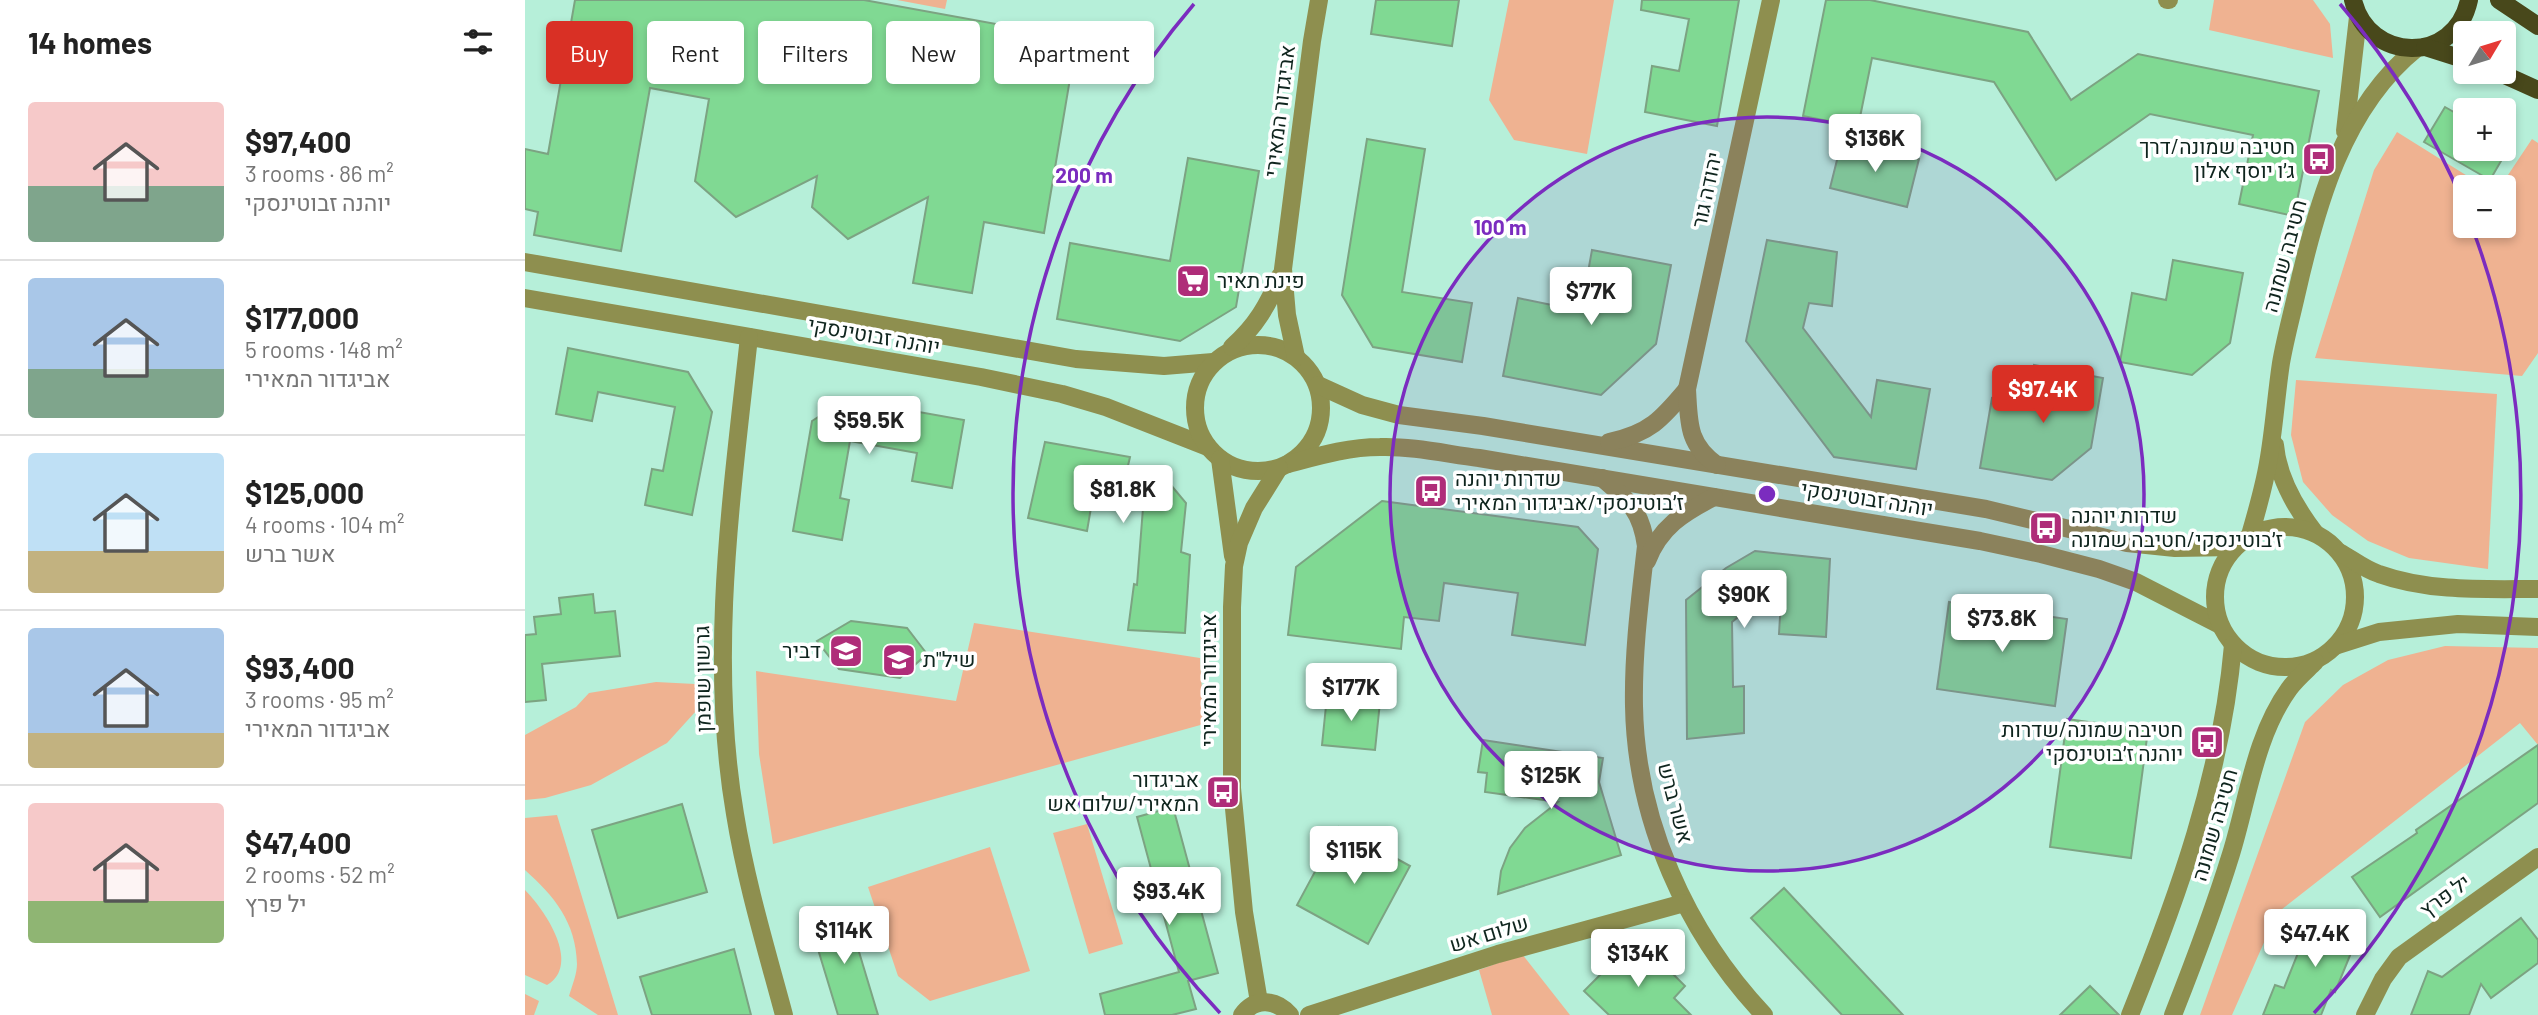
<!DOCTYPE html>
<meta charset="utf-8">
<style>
body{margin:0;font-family:Barlow,Heebo,sans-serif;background:#f2f2f2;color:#222;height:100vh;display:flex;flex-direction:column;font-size:26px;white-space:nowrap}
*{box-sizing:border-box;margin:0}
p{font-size:23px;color:#767676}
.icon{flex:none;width:38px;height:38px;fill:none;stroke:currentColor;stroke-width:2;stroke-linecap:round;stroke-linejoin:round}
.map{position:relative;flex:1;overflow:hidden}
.sheet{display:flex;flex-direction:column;background:#fff;width:525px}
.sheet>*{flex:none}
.banner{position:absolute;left:21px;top:21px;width:665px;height:63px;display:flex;gap:14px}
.needle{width:46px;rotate:52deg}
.tools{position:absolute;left:1928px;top:21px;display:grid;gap:14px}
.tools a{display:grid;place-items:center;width:63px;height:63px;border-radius:7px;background:#fff;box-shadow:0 4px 10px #0003;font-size:35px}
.price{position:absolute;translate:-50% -60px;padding:0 16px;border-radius:7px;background:#fff;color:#222;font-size:23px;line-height:46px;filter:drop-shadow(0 2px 4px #0008)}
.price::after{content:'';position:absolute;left:50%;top:42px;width:21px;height:16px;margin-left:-10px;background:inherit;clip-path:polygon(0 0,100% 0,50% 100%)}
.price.active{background:#d93025;color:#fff}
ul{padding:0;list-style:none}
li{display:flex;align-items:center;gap:21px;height:175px;padding:0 28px}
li+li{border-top:2px solid #e0e0e0}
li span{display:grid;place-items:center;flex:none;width:196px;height:140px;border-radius:7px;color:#555}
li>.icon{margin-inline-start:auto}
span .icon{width:84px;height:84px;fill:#fffc;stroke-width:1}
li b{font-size:30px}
h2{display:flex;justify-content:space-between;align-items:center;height:84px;padding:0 28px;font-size:30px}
.pill{padding:0 24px;border-radius:7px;background:#fff;box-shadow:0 4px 10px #0003;font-size:24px;line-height:63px}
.pill.active{background:#d93025;color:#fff}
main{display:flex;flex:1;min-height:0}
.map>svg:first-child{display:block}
</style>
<main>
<section class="sheet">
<h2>14 homes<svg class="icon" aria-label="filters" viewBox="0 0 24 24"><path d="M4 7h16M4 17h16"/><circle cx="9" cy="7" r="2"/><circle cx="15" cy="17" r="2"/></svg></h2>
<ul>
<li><span style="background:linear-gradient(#f6c9c9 60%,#7fa58c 0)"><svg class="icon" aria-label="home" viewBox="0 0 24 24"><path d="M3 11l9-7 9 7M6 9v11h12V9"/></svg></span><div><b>$97,400</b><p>3 rooms · 86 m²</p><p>יוהנה זבוטינסקי</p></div></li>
<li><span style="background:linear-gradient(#a9c7e8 65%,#7fa58c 0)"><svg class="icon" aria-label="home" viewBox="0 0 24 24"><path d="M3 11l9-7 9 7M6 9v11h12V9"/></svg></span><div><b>$177,000</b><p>5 rooms · 148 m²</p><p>אביגדור המאירי</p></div></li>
<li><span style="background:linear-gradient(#bfe0f5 70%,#c2b280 0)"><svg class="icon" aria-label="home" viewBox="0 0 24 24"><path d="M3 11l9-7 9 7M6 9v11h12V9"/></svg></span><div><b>$125,000</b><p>4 rooms · 104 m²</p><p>אשר ברש</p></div></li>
<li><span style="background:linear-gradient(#a9c7e8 75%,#c2b280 0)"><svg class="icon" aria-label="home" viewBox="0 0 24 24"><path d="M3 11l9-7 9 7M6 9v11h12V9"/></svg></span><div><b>$93,400</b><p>3 rooms · 95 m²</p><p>אביגדור המאירי</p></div></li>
<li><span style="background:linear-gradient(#f6c9c9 70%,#8fb573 0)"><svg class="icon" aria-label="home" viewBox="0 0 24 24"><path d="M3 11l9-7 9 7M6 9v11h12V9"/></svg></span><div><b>$47,400</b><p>2 rooms · 52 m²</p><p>יל פרץ</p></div></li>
</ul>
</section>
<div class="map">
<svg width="2013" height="1015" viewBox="0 0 2013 1015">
<rect width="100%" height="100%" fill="#b6efd9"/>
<g fill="#efb291">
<polygon points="372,0 422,0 420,9"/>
<polygon points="984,0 1089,0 1062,154 989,140 964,100"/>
<polygon points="1689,0 1788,0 1805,24 1808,58 1684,30"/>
<polygon points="1872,132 1960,187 1941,187 1941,226 1979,226 1979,187 1975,187 2007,139 2013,143 2013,353 1997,376 1790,358 1849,170"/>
<polygon points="1771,380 1972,394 1963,569 1884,558 1843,541 1807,515 1778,482 1766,435"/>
<polygon points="449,623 675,658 679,724 248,844 234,754 231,671 431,701"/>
<polygon points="1920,646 2013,648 2013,745 1995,723 1752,913 1707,1015 1675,1015 1780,722 1818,685 1863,660"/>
<polygon points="131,682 170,684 171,711 142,743 66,785 20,798 0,800 0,735 51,707 64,693"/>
<path d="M32,815L93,1015H73L44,996C47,986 52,974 52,964C51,922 29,896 0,870V818Z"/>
<polygon points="562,824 598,944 564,954 528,833"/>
<polygon points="465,847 505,971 405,1001 373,976 343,887"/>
<path d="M0,890C19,909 57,964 22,985L0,975Z"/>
<polygon points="997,954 1045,1015 967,1015 954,970"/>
<polygon points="0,994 14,1001 9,1015 0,1015"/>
</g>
<g fill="#80d993" stroke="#7ca382" stroke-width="2">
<polygon points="50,0 339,0 532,35 528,57 548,61 519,233 459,222 447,293 388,283 403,197 323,239 287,207 292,176 211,217 170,181 184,99 125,88 96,251 9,235 13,212 0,209 0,149 23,154"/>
<polygon points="851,0 934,0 927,46 846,34"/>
<polygon points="1117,0 1214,0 1192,126 1120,112 1127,66 1154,71 1164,19 1116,10"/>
<polygon points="1301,0 1345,0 1503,32 1546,100 1613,54 1794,91 1769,216 1714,204 1728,135 1625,114 1531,180 1469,82 1347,58 1333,127 1278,116"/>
<polygon points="1920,107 1941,119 1941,149 1983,149 1965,180 1899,142"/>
<polygon points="842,139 900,149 877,292 947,303 937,362 848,347 817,295"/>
<polygon points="1317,140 1394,159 1382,207 1305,188"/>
<polygon points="663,158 734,171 711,307 655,341 532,319 545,243 645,261"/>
<polygon points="1242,240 1312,252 1307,306 1284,303 1278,328 1346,417 1352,380 1405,389 1391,469 1309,457 1221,341"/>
<polygon points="1067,250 1146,265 1131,344 1076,395 978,376 993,298 1056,311"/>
<polygon points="1648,260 1718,273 1705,343 1667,375 1595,362 1607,293 1641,300"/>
<polygon points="43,348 163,372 187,412 167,515 120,505 127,469 138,471 150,407 73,392 67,421 31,414"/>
<polygon points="1509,365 1578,378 1566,448 1527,480 1455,468 1467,398 1502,404"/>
<polygon points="321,399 439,420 427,488 387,481 392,453 325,441 315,498 324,500 317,540 268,531 287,421"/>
<polygon points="520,442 605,457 602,470 640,478 661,503 656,552 665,555 660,633 603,630 609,584 612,585 618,508 568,496 562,531 503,518"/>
<polygon points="857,501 1053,527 1073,549 1060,645 987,635 993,593 919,583 914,621 879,617 876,649 763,635 771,567"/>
<polygon points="1230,551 1305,559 1301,637 1254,634 1257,582 1207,622 1208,687 1219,686 1219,733 1162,739 1161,600 1201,568"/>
<polygon points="68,594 70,613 90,611 95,656 17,664 21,700 0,702 0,635 11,634 9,617 36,614 34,598"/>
<polygon points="1424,602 1542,619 1530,706 1412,689"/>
<polygon points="326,621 382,628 402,654 375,678 314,669 292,641"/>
<polygon points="802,696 855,702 850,750 797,745"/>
<polygon points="1542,719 1623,730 1606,858 1525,847"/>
<polygon points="958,740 1078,758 1074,782 1096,855 973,894 976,871 985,848 1000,828 1033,802 960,792 962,773 953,772"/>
<polygon points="2013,745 2013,803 1855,917 1827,877 1892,833 1891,830"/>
<polygon points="157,804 182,892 93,918 67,830"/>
<polygon points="648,807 693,973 663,981 671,1009 647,1015 580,1015 575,994 654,972 612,817"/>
<polygon points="814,827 885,866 843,944 772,905"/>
<polygon points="1259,888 1378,1015 1317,1015 1226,918"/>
<polygon points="322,912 353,1015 313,1015 285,923"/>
<polygon points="1789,913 1835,931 1810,992 1806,990 1796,1015 1738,1015 1750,985 1759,988"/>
<polygon points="1996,918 2013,940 2013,963 1966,998 1956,984 1944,1015 1886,1015 1903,971 1917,977"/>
<polygon points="1121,947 1160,986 1149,998 1166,1015 1084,1015 1059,991 1090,960 1099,970"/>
<polygon points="209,949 226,1015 127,1015 115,977"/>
<polygon points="1565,986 1594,1015 1535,1015"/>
</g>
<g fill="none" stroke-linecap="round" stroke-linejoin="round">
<g stroke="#8e8f4f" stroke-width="18">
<polyline points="1642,0 1644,0"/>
<polyline points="1820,131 1833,17"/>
<polyline points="0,262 551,359 639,366 688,362"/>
<polyline points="0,298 456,377 537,394 581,407 683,447"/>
<path d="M224,337C207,494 183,656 210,814C221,882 241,948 259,1015"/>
<circle cx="733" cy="408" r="63"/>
<path d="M707,347C731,326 743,305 755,276"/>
<polyline points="771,357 762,315 758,269 787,41 794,0"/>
<polyline points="793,385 837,405 874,415 958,426 1461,509 1602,543 1650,548 1709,547"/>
<path d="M1084,442C1124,434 1137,419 1162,389"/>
<path d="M1750,445C1753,478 1770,507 1790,533"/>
<polyline points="695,459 708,556"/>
<path d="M763,464C793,456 823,447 855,447C888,446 922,454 954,458L1455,541L1516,554L1574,569L1611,582L1695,625"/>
<path d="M1192,465C1162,444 1164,422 1162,389L1246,0"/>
<path d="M1077,478C1103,500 1116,510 1121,546C1115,599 1108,652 1109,706C1111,820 1161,932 1239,1015"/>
<circle cx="1760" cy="597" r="70"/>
<path d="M1725,535C1732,511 1739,487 1743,463C1749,430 1751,396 1756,363C1760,340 1766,318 1771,296C1791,207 1818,107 1892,48"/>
<path d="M1816,553C1828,560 1841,570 1854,574C1904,592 1961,589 2013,589"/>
<path d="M1122,561C1135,527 1158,513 1189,497"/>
<polyline points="1810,646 1854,632 1933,624 2013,627"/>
<polyline points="734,1002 719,912 707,788 707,607 709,566 714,543 729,508 754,468"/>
<path d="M717,1015C730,997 751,999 765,1015"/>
<polyline points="784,1015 973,954 1159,903"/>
<path d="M1605,1015C1653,896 1697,774 1708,645"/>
<path d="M1648,1015C1669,962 1689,909 1706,854C1723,799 1730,736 1764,689C1771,679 1782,670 1790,662"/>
<polyline points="1840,1015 1858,979 1874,957 2013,857"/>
</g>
<g stroke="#48481b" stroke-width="18">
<path d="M1828,0C1843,63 1930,65 1944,0"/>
<polyline points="1974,0 2013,26"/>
<polyline points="1900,47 1941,60"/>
<polyline points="1973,72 2013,90"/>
</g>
</g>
<circle cx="1242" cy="494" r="377" fill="#7b2cbf" fill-opacity=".12"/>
<g fill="none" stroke="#7b2cbf" stroke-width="3.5">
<circle cx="1242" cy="494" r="377"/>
<path d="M695 1013A754 754 0 0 1 669 4M1815 4A754 754 0 0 1 1939 205M1948 230A754 754 0 0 1 1789 1013"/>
</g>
<defs>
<g id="bus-square" transform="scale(1.75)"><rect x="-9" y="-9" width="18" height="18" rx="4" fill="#af2d79" stroke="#fff"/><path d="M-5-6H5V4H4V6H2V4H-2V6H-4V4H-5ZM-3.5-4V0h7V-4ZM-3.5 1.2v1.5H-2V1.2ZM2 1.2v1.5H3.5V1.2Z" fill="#fff"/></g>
<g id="supermarket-square" transform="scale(1.75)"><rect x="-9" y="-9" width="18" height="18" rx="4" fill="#af2d79" stroke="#fff"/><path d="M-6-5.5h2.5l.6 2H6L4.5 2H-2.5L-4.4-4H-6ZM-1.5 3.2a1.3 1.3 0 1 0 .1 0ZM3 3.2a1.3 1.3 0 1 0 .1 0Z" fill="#fff"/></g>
<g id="school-square" transform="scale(1.75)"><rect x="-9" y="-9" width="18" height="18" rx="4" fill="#af2d79" stroke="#fff"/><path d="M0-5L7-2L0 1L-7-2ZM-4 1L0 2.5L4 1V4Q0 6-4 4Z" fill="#fff"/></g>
</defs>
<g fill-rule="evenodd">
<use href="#bus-square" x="1794" y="159"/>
<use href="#supermarket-square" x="668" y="281"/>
<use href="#bus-square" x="906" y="491"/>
<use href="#bus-square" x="1521" y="528"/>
<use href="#school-square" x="321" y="651"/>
<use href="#school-square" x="374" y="660"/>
<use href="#bus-square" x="1682" y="742"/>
<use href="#bus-square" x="698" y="792"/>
</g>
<g text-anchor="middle" stroke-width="7" stroke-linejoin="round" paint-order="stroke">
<g font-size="21" fill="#0f251e" stroke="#fff">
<text transform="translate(755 111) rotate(-83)" y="7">אביגדור המאירי</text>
<text transform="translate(1182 190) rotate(-78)" y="7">יהודה גור</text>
<text transform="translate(1760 256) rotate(-75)" y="7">חטיבה שמונה</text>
<text transform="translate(349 336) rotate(10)" y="7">יוהנה זבוטינסקי</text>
<text transform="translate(1342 499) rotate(9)" y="7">יוהנה זבוטינסקי</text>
<text transform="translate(178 679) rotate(-91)" y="7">גרשון שופמן</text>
<text transform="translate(684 680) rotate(-90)" y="7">אביגדור המאירי</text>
<text transform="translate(1150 803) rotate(75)" y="7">אשר ברש</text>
<text transform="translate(1690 825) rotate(-74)" y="7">חטיבה שמונה</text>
<text transform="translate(1920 896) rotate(-36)" y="7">יל פרץ</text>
<text transform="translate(964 934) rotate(-17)" y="7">שלום אש</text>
</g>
<g font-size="21" fill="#0f251e" stroke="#fff" text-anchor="end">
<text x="1770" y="154">חטיבה שמונה/דרך<tspan x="1770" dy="24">ג׳ו יוסף אלון</tspan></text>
<text x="692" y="288" text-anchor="start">פינת תאיר</text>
<text x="930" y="486" text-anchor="start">שדרות יוהנה<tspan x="930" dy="24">ז׳בוטינסקי/אביגדור המאירי</tspan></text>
<text x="1546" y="523" text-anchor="start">שדרות יוהנה<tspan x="1546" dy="24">ז׳בוטינסקי/חטיבה שמונה</tspan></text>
<text x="296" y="658">דביר</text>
<text x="398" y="667" text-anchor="start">שיל"ת</text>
<text x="1658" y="737">חטיבה שמונה/שדרות<tspan x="1658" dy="24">יוהנה ז׳בוטינסקי</tspan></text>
<text x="674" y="787">אביגדור<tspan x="674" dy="24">המאירי/שלום אש</tspan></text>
</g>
</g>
<circle cx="1242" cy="494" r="10" fill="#7b2cbf" stroke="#fff" stroke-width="3.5"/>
<g font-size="21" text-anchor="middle" font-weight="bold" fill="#7b2cbf" stroke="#fff" stroke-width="7" stroke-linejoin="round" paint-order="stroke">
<text x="559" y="183">200 m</text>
<text x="975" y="235">100 m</text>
</g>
</svg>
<div class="tools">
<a><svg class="needle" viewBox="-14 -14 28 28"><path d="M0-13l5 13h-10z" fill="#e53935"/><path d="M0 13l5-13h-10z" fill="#767676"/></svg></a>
<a>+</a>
<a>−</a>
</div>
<b class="price" style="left:1350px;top:174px">$136K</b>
<b class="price" style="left:1066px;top:327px">$77K</b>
<b class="price active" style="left:1518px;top:425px">$97.4K</b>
<b class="price" style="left:344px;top:456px">$59.5K</b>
<b class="price" style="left:598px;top:525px">$81.8K</b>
<b class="price" style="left:1219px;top:630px">$90K</b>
<b class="price" style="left:1477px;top:654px">$73.8K</b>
<b class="price" style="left:826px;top:723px">$177K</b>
<b class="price" style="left:1026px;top:811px">$125K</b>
<b class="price" style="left:829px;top:886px">$115K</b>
<b class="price" style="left:644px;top:927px">$93.4K</b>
<b class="price" style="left:319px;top:966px">$114K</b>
<b class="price" style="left:1790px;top:969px">$47.4K</b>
<b class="price" style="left:1113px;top:989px">$134K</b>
<div class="banner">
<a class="pill active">Buy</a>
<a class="pill">Rent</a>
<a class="pill">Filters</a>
<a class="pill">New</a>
<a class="pill">Apartment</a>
</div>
</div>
</main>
